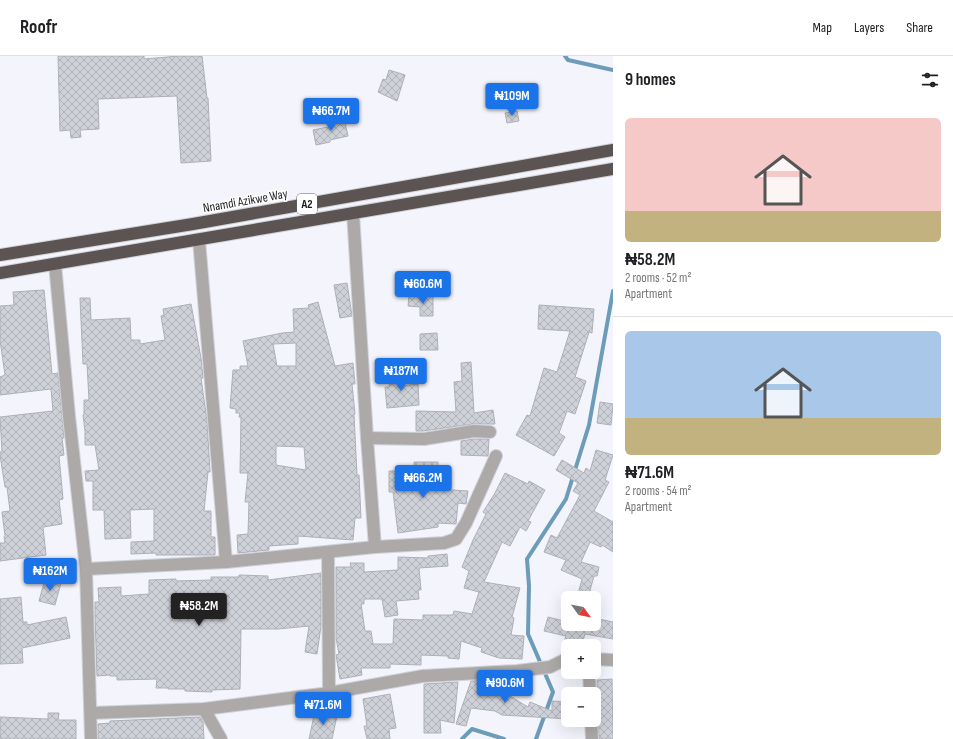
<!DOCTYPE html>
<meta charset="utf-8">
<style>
body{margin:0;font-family:"Sofia Sans Condensed",sans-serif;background:#f6f6f6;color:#202124;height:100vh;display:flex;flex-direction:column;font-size:15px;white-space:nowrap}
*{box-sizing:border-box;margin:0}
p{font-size:13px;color:#757577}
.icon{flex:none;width:22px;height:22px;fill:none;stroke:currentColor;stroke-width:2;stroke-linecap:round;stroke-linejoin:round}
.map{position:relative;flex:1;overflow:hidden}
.panel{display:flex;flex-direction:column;background:#fff;width:340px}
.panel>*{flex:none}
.needle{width:26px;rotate:123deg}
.tools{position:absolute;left:561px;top:535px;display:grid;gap:8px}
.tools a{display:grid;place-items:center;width:40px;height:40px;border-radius:6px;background:#fff;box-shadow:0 4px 16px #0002;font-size:20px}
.price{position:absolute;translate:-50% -34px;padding:0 9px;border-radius:4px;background:#1a73e8;color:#fff;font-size:13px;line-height:26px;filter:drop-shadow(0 1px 2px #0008)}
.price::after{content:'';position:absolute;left:50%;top:24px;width:12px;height:9px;margin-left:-6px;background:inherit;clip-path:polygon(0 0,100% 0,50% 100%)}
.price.on{background:#222;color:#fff}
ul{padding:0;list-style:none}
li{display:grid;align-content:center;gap:8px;height:212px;padding:0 12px}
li+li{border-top:1px solid #e0e0e0}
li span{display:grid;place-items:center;height:124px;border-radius:6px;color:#555}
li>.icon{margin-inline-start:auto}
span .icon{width:72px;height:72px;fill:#fffc;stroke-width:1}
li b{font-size:17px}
h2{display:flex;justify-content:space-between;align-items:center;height:48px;padding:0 12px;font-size:17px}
header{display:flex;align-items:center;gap:24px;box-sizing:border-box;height:56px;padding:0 20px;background:#fff;border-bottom:1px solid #e0e0e0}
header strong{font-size:19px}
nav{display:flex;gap:22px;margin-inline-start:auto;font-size:14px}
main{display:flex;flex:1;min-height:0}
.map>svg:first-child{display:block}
</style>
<header>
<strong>Roofr</strong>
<nav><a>Map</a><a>Layers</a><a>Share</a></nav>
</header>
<main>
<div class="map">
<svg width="613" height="683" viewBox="0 0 613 683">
<defs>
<pattern id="building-cross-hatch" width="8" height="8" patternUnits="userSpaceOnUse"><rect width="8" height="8" fill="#cfd1d9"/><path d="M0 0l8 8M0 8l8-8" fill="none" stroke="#b1b3ba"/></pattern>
</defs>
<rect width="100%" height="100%" fill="#f3f4fc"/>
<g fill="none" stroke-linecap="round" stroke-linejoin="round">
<g stroke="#6c9cb8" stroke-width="4">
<polyline points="565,0 568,4 613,14"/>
<polyline points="462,683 472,673 504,683"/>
<polyline points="536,683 553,636 528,578 529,530 527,503 566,443 589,369 613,235"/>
</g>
</g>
<g fill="url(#building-cross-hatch)" stroke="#aeb0b8" fill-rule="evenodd">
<polygon points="58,0 144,0 144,3 179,0 202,0 207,42 208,42 211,105 181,107 177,40 98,43 99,73 80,74 81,81 71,82 70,74 60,75"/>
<polygon points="389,14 405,19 397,45 378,36 383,23 386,24"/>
<polygon points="517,55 519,65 507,67 505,57"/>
<polygon points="344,62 348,80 330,84 330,86 316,89 313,74 333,70 331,65"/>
<polygon points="347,227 352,260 340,262 334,229"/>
<polygon points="44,234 52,318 58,317 64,382 62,382 64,399 59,400 63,443 59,444 62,468 43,471 46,499 0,505 0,487 5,487 4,481 5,480 2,456 10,455 7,431 5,431 0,399 0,396 2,396 0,361 53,355 51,333 0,339 0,321 5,319 0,284 0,250 14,249 13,236"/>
<polygon points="409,240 433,240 433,260 420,260 420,251 408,250"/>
<polygon points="80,242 90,242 91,264 130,262 131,284 140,284 140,288 165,284 161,260 164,259 163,253 191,248 201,302 203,322 201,322 207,365 210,416 208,416 204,455 211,455 211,481 215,481 215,499 156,499 156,497 131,498 131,486 154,485 154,453 130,454 131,482 105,483 104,454 93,454 93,425 86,425 85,415 99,414 95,389 85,389 85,375 83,359 84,358 84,344 89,344 87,308 83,308"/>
<path d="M318,246L335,310L353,307L355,328H352L355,358H354L357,419H359L361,462H355L353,484L298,480V488L269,490V494L238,497L237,479L248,478L249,446H245L248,417H240L241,361H239L240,357H236V353L230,352L233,314H240V310H248L243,285L282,277L294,276L293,253L309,252L308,249ZM296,287V310H277L273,288ZM276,390L304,391L306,414L276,409Z"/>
<polygon points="539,249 594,253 592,277 589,276 575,321 586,325 575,358 567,355 559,377 565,381 554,400 516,379 527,359 530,360 544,312 557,316 570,275 538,273"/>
<polygon points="437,277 438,294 420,294 420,278"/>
<polygon points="471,306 474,357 493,354 495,368 473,368 423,375 416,375 416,355 456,356 454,326 462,325 461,307"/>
<polygon points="391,313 401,314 400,330 418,328 419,349 387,352 385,331 389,331"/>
<polygon points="600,346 613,348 611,369 597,367"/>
<polygon points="474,383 489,383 488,400 461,399 461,385"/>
<polygon points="596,394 613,399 605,424 609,426 594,455 613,466 613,496 602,489 601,491 590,486 581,506 599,511 597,520 594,520 588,542 577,542 582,523 561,514 566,504 544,496 551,479 557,482 580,439 573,435 578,427 556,414 562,404 584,417 586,412 590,415"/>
<polygon points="414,406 438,406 438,433 468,435 466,448 458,447 456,468 438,467 438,471 398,477 393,436 389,436 389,415 414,415"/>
<polygon points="505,417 528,428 529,425 545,434 528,465 531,466 526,475 520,471 510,490 502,486 484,526 520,532 512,561 514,562 511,579 524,580 522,603 499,602 481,596 482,592 461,585 459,603 448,602 448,600 421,599 421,609 390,608 390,612 361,612 362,619 340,623 336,599 339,598 336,582 336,511 351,511 350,507 364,507 364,516 398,514 398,501 428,502 428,500 447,498 448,510 419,512 421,534 418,534 419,543 396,545 398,559 385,561 382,543 364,543 364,548 361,548 365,575 371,575 373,588 393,588 394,563 423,564 423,559 453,559 454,555 472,558 479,536 464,532 469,515 462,511 473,484 486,458 483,456 495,437"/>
<polygon points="321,517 321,570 317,598 305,596 309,570 278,573 241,573 240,633 212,634 212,636 185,635 185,633 168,633 168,632 156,632 157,623 117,624 117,620 110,620 110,619 97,620 95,560 95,546 99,546 98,532 121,531 121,540 149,538 149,524 176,523 176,525 211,524 211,521 239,521 239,519 268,520 268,524"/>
<polygon points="45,523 61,527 55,549 39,545"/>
<polygon points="21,541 23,566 27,566 27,569 66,561 70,582 22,592 23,607 0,608 0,543"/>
<polygon points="548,561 564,565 564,568 594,568 594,562 613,566 613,583 585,578 581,590 564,586 566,580 544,575"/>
<polygon points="612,623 613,683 599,683 598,664 596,659 596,651 598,651 597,624"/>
<polygon points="488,624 487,626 501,628 500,634 528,651 530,646 552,655 552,645 568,646 568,663 502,659 495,655 471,652 466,670 456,668 471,625"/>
<polygon points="458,626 454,667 440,664 441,677 424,677 424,628"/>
<polygon points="390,638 396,672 389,673 390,683 367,683 364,670 367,670 363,643"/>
<polygon points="315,655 337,660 332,683 309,683"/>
<polygon points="48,657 59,657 58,664 76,664 76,683 0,683 0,661 48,663"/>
<polygon points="200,661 203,666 204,683 98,683 98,668 110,667 110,665"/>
</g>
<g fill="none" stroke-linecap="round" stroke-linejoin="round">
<g stroke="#d1d2d9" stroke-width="14">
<g id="minor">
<polyline points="353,157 367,382 375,491"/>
<polyline points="199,184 226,506"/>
<polyline points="55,208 69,360 86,513 91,683"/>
<polyline points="367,382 424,383 474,375 490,376"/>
<polyline points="328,496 329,637"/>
<polyline points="86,513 226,506 375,491 444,487 456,483 466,467 496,400"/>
<polyline points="594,603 613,604"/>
<polyline points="589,616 590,638"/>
<polyline points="204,653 221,683"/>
<polyline points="91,657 204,653 329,637 423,620 517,615 550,611 568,602"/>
<polyline points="591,664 592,683"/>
</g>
</g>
<g stroke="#d1d2d9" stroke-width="14">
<g id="highway">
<polyline points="0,199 193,168 613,94"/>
<polyline points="0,217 613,113"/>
</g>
</g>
<use href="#minor" stroke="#ada9a8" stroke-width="12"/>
<use href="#highway" stroke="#5c5452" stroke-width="12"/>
</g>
<g text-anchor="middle" stroke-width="3.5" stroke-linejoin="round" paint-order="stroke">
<rect fill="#fff" stroke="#616163" stroke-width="1" x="297" y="138" width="20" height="20" rx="3"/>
<g font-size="12" font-weight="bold" fill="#1d1d20">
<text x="307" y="152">A2</text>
</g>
<g font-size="13" fill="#1d1d20" stroke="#fff">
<text transform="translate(245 144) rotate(-10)" y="5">Nnamdi Azikwe Way</text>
</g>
</g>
</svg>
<div class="tools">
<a><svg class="needle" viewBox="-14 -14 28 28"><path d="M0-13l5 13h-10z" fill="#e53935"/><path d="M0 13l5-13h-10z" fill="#757577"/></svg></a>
<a>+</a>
<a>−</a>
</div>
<b class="price" style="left:512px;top:61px">₦109M</b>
<b class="price" style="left:331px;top:76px">₦66.7M</b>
<b class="price" style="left:423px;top:249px">₦60.6M</b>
<b class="price" style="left:401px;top:336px">₦187M</b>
<b class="price" style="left:423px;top:443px">₦66.2M</b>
<b class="price" style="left:50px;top:536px">₦162M</b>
<b class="price on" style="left:199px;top:571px">₦58.2M</b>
<b class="price" style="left:505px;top:648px">₦90.6M</b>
<b class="price" style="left:323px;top:670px">₦71.6M</b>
</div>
<section class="panel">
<h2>9 homes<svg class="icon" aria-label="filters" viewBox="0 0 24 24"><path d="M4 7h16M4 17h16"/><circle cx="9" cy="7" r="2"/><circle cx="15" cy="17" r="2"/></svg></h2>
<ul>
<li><span style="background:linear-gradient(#f6c9c9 75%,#c2b280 0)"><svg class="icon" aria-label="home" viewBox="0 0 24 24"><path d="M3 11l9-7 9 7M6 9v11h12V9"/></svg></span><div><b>₦58.2M</b><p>2 rooms · 52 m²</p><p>Apartment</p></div></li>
<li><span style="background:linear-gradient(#a9c7e8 70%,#c2b280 0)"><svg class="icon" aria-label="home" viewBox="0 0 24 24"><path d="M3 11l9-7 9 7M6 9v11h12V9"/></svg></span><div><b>₦71.6M</b><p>2 rooms · 54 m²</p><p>Apartment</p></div></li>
</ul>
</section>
</main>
